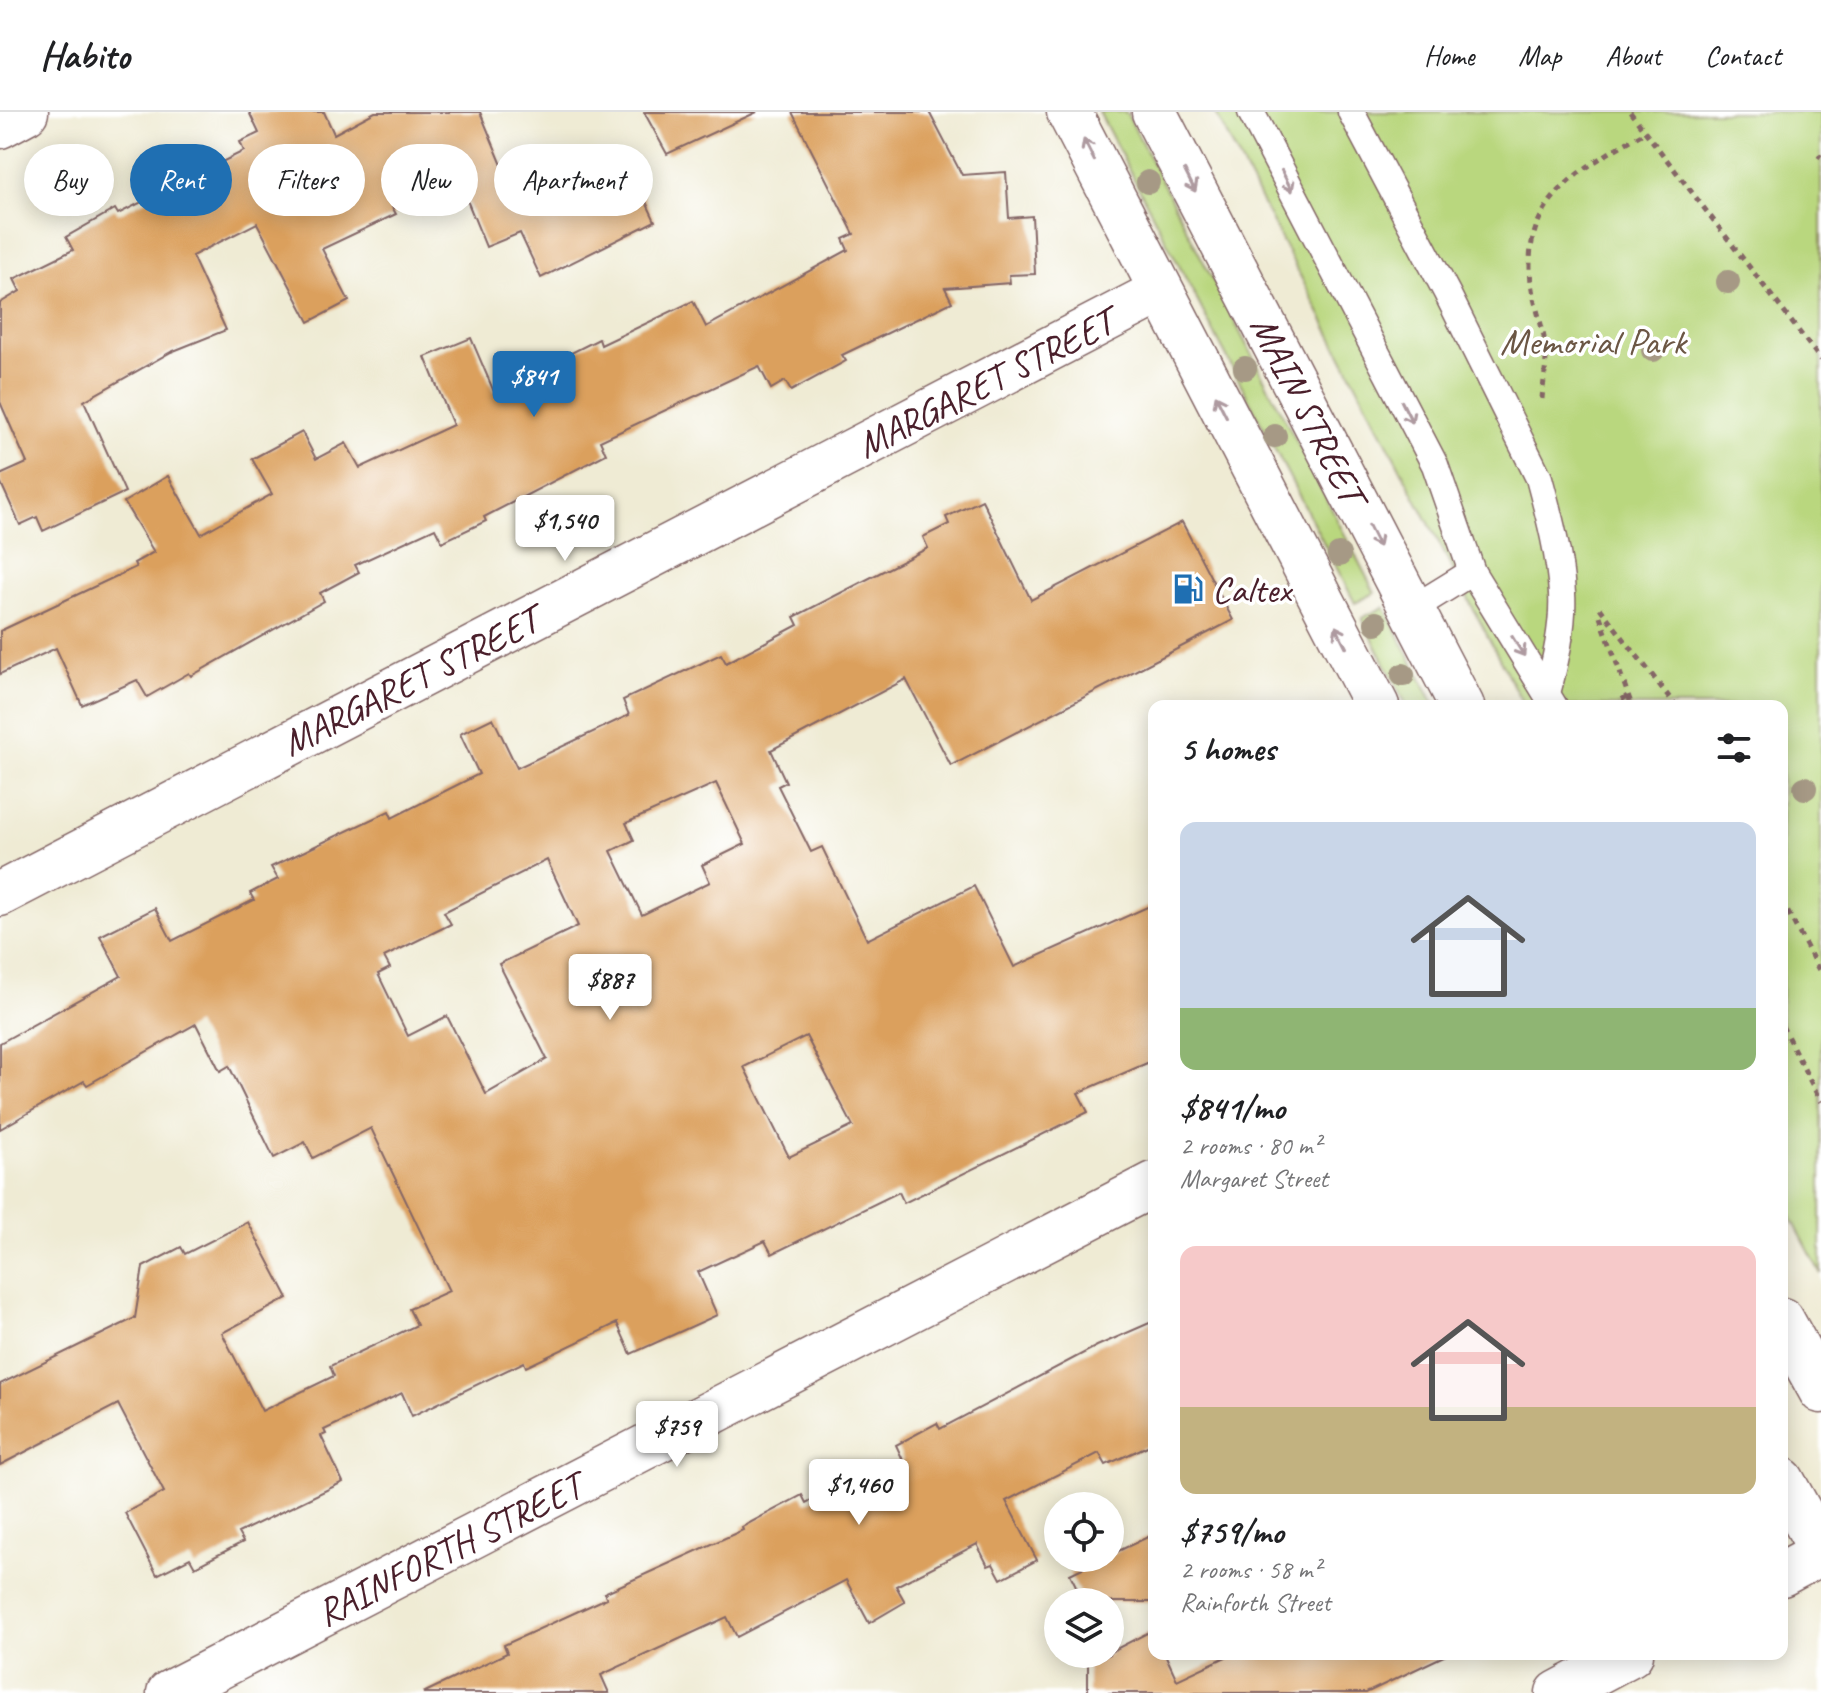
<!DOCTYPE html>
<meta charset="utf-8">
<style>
body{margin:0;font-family:Caveat,sans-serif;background:#f6f6f6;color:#202124;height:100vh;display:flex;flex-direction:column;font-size:30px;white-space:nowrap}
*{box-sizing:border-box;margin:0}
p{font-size:26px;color:#757577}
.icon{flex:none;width:44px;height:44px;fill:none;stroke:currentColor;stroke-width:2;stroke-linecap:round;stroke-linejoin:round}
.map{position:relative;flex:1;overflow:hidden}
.side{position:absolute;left:1148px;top:588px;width:640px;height:960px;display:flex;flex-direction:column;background:#fff;border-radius:16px;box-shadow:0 4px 20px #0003}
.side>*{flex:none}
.hud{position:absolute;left:24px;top:32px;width:760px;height:72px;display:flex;gap:16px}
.fabs{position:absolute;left:1044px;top:1380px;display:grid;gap:16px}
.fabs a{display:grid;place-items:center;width:80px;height:80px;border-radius:50%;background:#fff;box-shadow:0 4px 20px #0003;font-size:40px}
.price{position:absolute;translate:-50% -68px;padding:0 18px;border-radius:8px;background:#fff;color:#222;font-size:26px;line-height:52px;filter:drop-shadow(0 2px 4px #0008)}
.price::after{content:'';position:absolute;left:50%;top:48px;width:24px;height:18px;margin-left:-12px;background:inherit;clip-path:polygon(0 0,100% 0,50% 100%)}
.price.selected{background:#1f6fb2;color:#fff}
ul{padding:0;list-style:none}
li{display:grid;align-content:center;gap:16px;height:424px;padding:0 32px}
li span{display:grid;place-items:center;height:248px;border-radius:16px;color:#555}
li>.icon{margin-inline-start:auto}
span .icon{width:144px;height:144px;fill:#fffc;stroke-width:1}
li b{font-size:34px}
h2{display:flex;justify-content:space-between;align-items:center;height:96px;padding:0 32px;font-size:34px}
.chip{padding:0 28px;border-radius:36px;background:#fff;box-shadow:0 4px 20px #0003;font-size:28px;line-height:72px}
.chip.selected{background:#1f6fb2;color:#fff}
header{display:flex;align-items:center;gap:48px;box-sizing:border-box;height:112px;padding:0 40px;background:#fff;border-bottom:2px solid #e0e0e0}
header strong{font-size:38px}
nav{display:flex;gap:44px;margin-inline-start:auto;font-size:28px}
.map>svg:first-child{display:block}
</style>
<header>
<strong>Habito</strong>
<nav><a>Home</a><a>Map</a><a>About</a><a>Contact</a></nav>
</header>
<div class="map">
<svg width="1821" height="1581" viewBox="0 0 1821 1581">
<rect width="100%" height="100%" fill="#fff"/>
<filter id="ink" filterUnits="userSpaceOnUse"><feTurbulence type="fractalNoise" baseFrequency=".0125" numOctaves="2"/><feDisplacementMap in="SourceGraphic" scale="16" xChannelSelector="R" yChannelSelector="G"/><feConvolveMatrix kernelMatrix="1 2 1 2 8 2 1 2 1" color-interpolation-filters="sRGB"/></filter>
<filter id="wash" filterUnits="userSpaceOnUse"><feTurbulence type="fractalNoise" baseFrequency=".006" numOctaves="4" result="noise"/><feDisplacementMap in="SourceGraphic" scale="32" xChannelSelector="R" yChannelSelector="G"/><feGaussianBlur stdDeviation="1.8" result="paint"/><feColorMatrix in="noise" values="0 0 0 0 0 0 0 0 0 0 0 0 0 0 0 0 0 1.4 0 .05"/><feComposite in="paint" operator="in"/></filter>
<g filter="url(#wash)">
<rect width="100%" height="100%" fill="#efebd4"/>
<g fill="#b9d77e" stroke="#827b54" stroke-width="2">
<polygon points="1099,0 1126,0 1375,481 1355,491"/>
<polygon points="1215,0 1821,0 1821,1162 1782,1088 1782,594 1524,594"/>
<polygon points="1384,495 1435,594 1407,594 1362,506"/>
</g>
<g id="blocks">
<g fill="#dba05d" fill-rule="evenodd">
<polygon points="249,0 324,0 334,22 375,0 480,0 521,99 625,45 655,109 541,166 520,121 486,135 456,61 392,95 396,102 322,137 349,189 309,210 257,111 192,144 226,218 171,240 84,289 125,380 43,419 37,405 20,413 0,369 0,363 27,351 0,290 0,191 20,179 14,167 73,138 66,125 115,97 118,102 244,39 240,30 259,21"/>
<polygon points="644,0 757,0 667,42"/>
<polygon points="792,0 929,0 962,63 1006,60 1009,106 1032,104 1035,162 1009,163 1010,171 945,176 952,190 842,243 846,249 791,279 785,269 771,277 759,254 600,329 606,342 484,405 486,409 442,430 435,416 355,453 359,460 320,481 324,489 191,564 189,561 147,585 137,568 82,593 56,536 0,562 0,519 136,455 134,451 154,440 124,390 168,364 201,422 272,382 252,347 302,320 316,347 346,331 360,356 453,313 425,245 471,226 494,280 599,227 601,233 693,189 706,215 848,138 843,127 854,122"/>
<path d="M982,388L1031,488L1182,410L1233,508L951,654L906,567L771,638L786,670L778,674L811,740L822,735L867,828L974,774L1014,855L1154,792V948L1078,981L1088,1000L904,1091L899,1080L772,1142L765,1129L698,1160L717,1203L631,1242L617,1211L526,1255L524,1250L412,1304L402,1281L324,1318L326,1322L321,1324L343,1370L238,1421L243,1430L195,1455L190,1446L157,1463L125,1401L164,1380L118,1292L0,1353V1272L135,1206L143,1155L181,1135L185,1142L248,1110L288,1186L222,1221L262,1299L334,1264L330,1254L417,1213L409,1197L449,1179L371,1016L313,1046L305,1030L274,1046L229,954L220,959L196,912L87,973L84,969L0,1017V931L121,864L100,824L155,796L172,829L254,788L250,781L278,767L271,755L389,699L392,706L479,662L460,622L493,606L517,656L629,603L623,588L721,542L726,551L798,513L794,505L928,436L923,425L949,412L946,405ZM716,671L745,732L702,753L710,770L642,803L611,739L634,728L626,711ZM547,748L578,814L499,852L547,947L486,982L447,904L408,924L378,862L390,856L384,845L451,812L444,800ZM806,924L853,1014L789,1045L744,955Z"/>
<polygon points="1154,1209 1154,1331 1106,1353 1099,1341 1006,1389 1037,1448 1001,1467 993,1452 988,1454 977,1432 896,1474 905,1490 869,1511 846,1468 737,1525 727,1505 601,1563 609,1581 423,1581 507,1541 504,1533 607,1486 604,1481 743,1418 742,1415 802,1383 806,1391 828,1379 831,1385 903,1348 896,1333 937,1311 940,1317 1097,1234"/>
<polygon points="1154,1422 1154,1490 1084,1490 1070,1462 1103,1446 1110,1446 1110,1443"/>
<polygon points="1153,1518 1154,1542 1165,1542 1177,1568 1232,1542 1448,1542 1366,1581 1088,1581 1088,1551 1110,1542 1110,1540"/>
</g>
</g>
</g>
<g filter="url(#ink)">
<use href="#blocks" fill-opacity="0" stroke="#846666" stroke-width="2"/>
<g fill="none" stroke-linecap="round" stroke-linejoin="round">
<g stroke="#846666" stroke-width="29">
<g id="lane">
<polyline points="1251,0 1435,353 1472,460 1554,594"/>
<path d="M1351,0L1447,181L1539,366C1549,403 1560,444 1562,482C1564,513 1555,552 1547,581"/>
<polyline points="1412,497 1472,460"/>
</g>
</g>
<g stroke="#846666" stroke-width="47">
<g id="street">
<polyline points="0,14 26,0"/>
<polyline points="0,782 1161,179"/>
<polyline points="1782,1462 1821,1441"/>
<polyline points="169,1581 1154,1072"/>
<polyline points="1558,1581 1631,1542"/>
</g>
</g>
<g stroke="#846666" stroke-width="47">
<g id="highway">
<polyline points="1069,0 1377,594"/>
<polyline points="1154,0 1462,594"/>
<polyline points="1782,1208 1821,1279"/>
<polyline points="1782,1368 1821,1438"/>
</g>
</g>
<g stroke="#846666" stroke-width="5" stroke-dasharray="6 6" stroke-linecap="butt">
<polyline points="1630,0 1821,248"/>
<polyline points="1818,43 1821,45"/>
<path d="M1542,287C1543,273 1546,258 1546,244C1546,222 1536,199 1532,177C1518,88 1579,58 1645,20"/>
<polyline points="1600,496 1676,594"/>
<polyline points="1600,504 1632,594"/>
<polyline points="1612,594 1629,583"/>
<polyline points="1782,789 1821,862"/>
<polyline points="1782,914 1821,990"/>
</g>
<use href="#lane" stroke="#fff" stroke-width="26"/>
<use href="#street" stroke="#fff" stroke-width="44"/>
<use href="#highway" stroke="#fff" stroke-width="44"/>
</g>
<g fill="#a69985">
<circle cx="1148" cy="70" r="12"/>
<circle cx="1728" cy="170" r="12"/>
<circle cx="1653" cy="238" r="12"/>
<circle cx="1245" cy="256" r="12"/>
<circle cx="1275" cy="324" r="12"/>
<circle cx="1339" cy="443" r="12"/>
<circle cx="1376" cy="511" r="12"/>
<circle cx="1403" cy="563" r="12"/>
<circle cx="1805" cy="676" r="12"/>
</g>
<defs><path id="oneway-shaft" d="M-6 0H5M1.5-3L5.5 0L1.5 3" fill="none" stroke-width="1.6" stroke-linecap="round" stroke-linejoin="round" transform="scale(2)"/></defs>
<g stroke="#ae9aa0">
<use href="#oneway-shaft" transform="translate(1089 38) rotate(-117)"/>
<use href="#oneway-shaft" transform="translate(1190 69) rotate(63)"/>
<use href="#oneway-shaft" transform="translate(1287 69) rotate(63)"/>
<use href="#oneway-shaft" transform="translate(1221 294) rotate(-117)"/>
<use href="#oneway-shaft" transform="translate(1407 300) rotate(63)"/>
<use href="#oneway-shaft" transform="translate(1374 424) rotate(63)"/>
<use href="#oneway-shaft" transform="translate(1341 525) rotate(-117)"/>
<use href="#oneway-shaft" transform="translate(1518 534) rotate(58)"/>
</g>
</g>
<defs>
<g id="fuel-bare" transform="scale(2.4)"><path d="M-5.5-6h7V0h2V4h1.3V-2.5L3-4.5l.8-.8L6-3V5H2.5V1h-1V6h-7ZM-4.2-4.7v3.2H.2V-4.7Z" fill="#1f6fb2" stroke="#fff" stroke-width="2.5" paint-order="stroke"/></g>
</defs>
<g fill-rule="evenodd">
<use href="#fuel-bare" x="1188" y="477"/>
</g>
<g text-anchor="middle" stroke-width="7" stroke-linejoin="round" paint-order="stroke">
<g font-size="38" fill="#6b5644" stroke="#fff">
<text x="1593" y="242">Memorial Park</text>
</g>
<g font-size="38" fill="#4a1f2b" stroke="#fff">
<text transform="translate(985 271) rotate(-27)" y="13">MARGARET STREET</text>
<text transform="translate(1308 297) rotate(63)" y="13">MAIN STREET</text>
<text transform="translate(410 569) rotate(-27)" y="13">MARGARET STREET</text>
<text transform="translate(449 1437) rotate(-27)" y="13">RAINFORTH STREET</text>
</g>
<g font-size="38" fill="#4a1f2b" stroke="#fff" text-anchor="start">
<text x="1212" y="490">Caltex</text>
</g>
</g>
</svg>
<div class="fabs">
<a><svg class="icon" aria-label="locate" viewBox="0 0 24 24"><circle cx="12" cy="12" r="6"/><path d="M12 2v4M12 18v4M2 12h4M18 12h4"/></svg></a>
<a><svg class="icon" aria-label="layers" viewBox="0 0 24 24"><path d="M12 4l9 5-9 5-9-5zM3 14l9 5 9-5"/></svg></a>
</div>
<b class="price selected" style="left:534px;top:307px">$841</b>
<b class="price" style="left:565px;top:451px">$1,540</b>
<b class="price" style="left:610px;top:910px">$887</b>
<b class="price" style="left:677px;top:1357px">$759</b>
<b class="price" style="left:859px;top:1415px">$1,460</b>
<div class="hud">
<a class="chip">Buy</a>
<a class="chip selected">Rent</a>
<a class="chip">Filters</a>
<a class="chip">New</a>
<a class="chip">Apartment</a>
</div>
<section class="side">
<h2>5 homes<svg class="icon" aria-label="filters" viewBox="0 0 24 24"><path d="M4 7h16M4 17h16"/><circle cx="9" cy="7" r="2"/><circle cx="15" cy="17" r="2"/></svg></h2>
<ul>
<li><span style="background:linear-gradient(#c9d6e8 75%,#8fb573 0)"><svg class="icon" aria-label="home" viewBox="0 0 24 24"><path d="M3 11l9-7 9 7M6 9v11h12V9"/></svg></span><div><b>$841/mo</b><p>2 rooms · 80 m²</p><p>Margaret Street</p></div></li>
<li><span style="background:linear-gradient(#f6c9c9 65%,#c2b280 0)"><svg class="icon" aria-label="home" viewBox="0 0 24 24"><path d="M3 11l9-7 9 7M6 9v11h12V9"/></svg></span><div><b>$759/mo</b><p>2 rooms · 58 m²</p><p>Rainforth Street</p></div></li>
</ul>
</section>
</div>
